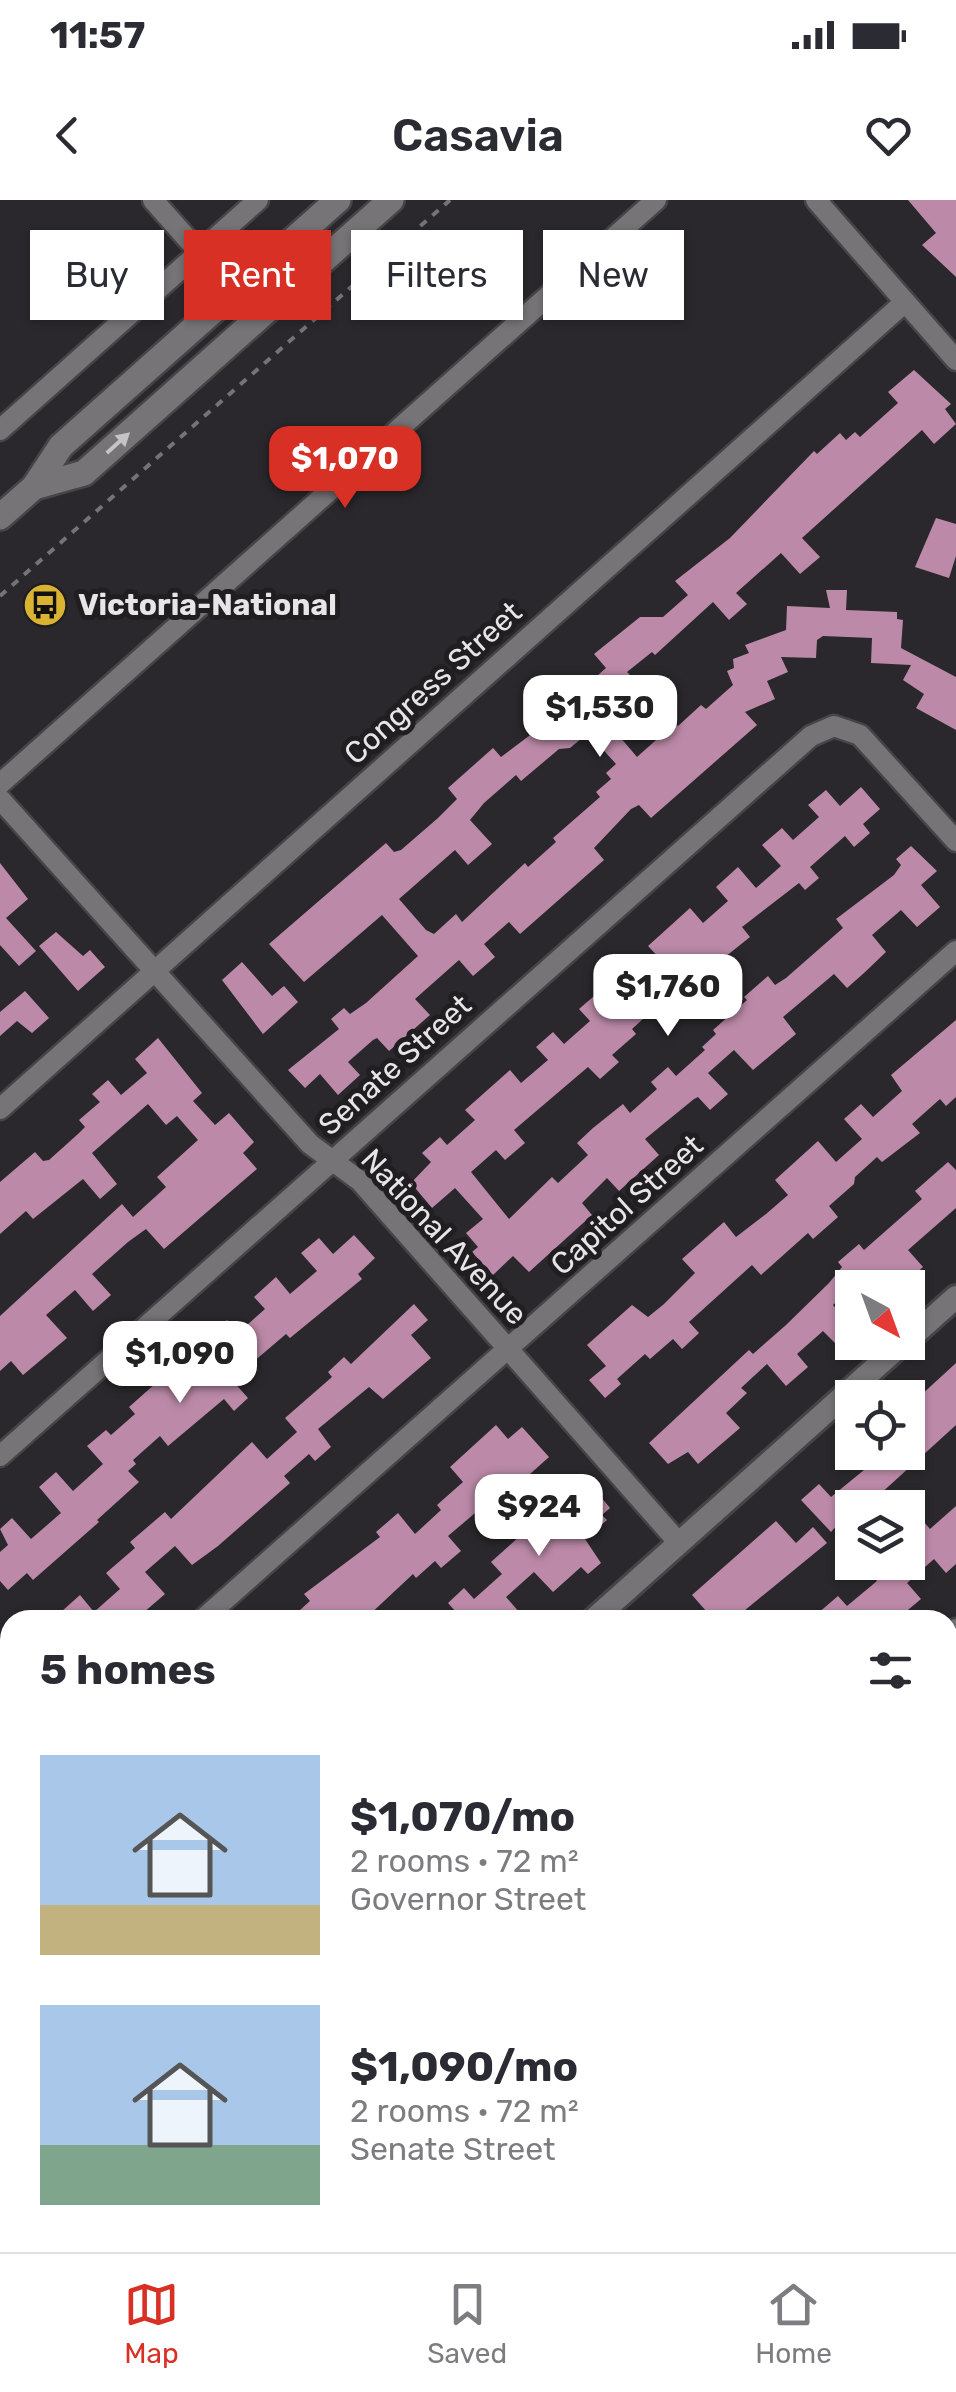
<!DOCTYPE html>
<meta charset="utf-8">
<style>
body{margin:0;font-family:Rubik,sans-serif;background:#f2f2f3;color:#2b2b33;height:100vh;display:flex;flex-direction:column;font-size:38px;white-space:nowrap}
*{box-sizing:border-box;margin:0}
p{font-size:32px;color:#7c7c81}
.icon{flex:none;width:55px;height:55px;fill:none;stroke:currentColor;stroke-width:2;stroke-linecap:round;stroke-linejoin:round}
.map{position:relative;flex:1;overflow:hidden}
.panel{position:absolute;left:0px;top:1410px;width:958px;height:642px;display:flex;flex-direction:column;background:#fff;border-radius:30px 30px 0 0;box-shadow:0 2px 8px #0004}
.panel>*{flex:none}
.banner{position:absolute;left:30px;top:30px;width:898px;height:90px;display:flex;gap:20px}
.needle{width:65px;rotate:139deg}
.buttons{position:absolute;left:835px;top:1070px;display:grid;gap:20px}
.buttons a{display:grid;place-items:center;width:90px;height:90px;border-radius:0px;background:#fff;box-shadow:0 2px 8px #0004;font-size:50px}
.price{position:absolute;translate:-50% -85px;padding:0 22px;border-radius:20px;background:#fff;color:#222;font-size:32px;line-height:65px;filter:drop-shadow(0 2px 5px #0008)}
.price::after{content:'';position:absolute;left:50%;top:60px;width:30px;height:22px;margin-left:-15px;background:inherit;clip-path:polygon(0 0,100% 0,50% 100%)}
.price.on{background:#d93025;color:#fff}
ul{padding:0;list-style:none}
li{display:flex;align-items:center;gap:30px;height:250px;padding:0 40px}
li span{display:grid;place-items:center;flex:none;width:280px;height:200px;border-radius:0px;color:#555}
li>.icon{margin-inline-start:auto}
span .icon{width:120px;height:120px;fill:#fffc;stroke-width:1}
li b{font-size:42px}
h2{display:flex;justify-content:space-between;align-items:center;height:120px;padding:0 40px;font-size:42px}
.pill{padding:0 35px;border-radius:0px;background:#fff;box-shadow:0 2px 8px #0004;font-size:35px;line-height:90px}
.pill.on{background:#d93025;color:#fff}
.status{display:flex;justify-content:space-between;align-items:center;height:70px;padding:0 50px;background:#fff;direction:ltr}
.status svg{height:28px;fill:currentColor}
header{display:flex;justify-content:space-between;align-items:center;height:130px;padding:0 40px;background:#fff;font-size:45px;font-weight:600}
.tab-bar{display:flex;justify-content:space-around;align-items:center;height:140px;border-top:2px solid #e1e1e2;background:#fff;font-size:28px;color:#7c7c81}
.tab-bar a{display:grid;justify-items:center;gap:5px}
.tab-bar .on{color:#d93025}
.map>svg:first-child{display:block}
</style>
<div class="status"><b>11:57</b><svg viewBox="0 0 49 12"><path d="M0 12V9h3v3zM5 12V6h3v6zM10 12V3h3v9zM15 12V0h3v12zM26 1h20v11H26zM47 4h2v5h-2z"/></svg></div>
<header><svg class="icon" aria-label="back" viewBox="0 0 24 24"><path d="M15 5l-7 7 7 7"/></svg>Casavia<svg class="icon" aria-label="heart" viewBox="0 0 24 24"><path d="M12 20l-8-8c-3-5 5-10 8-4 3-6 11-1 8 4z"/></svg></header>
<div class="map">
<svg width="956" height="2052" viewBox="0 0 956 2052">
<rect width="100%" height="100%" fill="#2a282c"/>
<g fill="#bc8aa8" fill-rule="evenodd">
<polygon points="908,0 956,0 956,77 922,45 936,33"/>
<path d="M914,170L951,204L945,209L956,224L934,244L922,230L802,338L820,357L800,374L781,353L736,393L747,404L729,420L713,402L655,455L652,452L627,472L634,479L598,511L637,557L675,523L678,526L701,505L706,509L733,485L727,471L734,468L733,459L749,453L745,445L786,430L787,406L830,408L826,390H847L846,410L897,412V419L903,420L901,448L956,477V530L916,508L924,494L903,480L911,465L871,463L872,438L823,436L817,440L816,458L781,457L788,472L767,481L775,499L745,512L757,525L651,618L639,605L631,609L594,648L604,660L520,734L509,722L484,744L495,757L473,776L459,760L415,799L430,815L389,851L377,838L373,840L348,862L360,875L338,895L320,874L305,888L288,870L339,829L331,819L344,808L350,814L366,803L418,756L382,715L304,782L269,744L386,643L394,652L401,650L438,618L457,599L448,588L493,548L501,557L558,514L559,508L551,498L564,487L573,497L606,468L594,454L640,417H663L688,395L675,381L730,338L814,251L817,254L840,233L846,240L855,232L860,237L898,203L888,192ZM588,533L616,564L606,573L611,579L596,592L600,597L553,638L556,642L528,667L525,663L462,722L456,714L434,734L426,730L399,699L455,650L468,665L492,644L470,620L484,603L516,575L521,581L559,549L570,548Z"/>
<polygon points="936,318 956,324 956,356 949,378 915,367"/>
<polygon points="861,587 880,609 863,624 870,633 854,647 845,636 810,667 819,678 805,690 799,683 742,727 750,737 700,777 705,783 687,798 678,787 632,829 636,834 612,855 619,862 600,879 588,867 514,930 525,943 505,960 496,950 471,972 509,1019 552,977 558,983 588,955 577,943 593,928 623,904 630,913 657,889 651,882 668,867 676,876 705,850 702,847 716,834 713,830 747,800 744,797 768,776 775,785 786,778 843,728 836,719 894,675 901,665 896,659 911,646 937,671 921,685 940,707 917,727 901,710 872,735 886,752 864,773 847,788 834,774 783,817 796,834 753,870 734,850 708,873 728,894 710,910 698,897 694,899 645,939 659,955 619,991 607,978 582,1003 592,1015 529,1072 513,1056 493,1075 472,1052 478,1047 466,1033 483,1019 455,988 432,1008 411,983 431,962 422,953 440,937 447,945 475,920 465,910 510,870 521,883 548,860 536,847 553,832 564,844 590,821 579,809 601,790 616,807 644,783 663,762 648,746 690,708 703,723 728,701 716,687 738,667 756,688 781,666 762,645 782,628 793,640 819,617 808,605 826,590 840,606"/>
<polygon points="0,663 28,699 6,718 36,751 19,766 0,745"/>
<polygon points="56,732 83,756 90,750 105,767 78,791 39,746"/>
<polygon points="242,762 272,796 284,786 298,802 263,834 222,780"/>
<polygon points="25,791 49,818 32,833 17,821 0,836 0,812"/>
<polygon points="956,820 956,897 946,906 940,899 912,924 920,933 882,962 877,957 855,977 854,984 829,1006 838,1017 813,1039 808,1033 761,1075 752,1065 689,1122 699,1133 682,1149 673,1139 650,1159 645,1154 617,1179 621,1184 605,1198 589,1180 606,1166 587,1145 632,1105 648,1117 664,1104 695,1073 682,1059 724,1022 736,1037 766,1014 788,995 775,980 818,941 836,962 862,939 844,919 861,904 873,917 902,891 891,875"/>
<polygon points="158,838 202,893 193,901 215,925 229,913 254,942 243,953 257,969 164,1049 146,1029 128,1042 92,1074 111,1095 93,1111 75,1090 46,1115 67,1138 23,1175 11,1161 0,1171 0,1116 122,1004 133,1017 166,987 157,977 198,940 177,916 166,925 148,904 92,953 117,984 100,999 83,979 33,1019 26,1011 0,1034 0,982 35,952 43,961 49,960 78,934 85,927 79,920 100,902 92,894 108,880 121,895 147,873 135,859"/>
<polygon points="948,962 956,970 956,1008 908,1050 923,1067 899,1088 852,1088 833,1105 852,1127 835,1143 823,1131 797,1154 808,1167 786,1186 767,1164 741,1188 747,1193 726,1213 740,1228 698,1264 688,1252 668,1264 649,1243 749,1150 753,1154 786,1125 829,1083 842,1067 838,1062 859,1044 864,1050 922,999 915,991"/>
<polygon points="354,1035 375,1058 358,1074 362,1079 290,1138 286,1134 232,1180 248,1198 234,1211 224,1199 168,1246 160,1236 133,1260 136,1264 128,1271 139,1282 97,1320 99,1322 33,1380 27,1373 8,1390 0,1381 0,1352 8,1345 0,1329 12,1318 31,1339 61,1313 39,1287 56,1272 73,1291 103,1264 87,1246 106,1230 111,1235 135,1214 129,1207 227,1120 238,1133 265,1109 254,1097 276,1077 290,1094 317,1071 301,1053 319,1038 333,1054"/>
<polygon points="414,1104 428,1120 411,1135 431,1158 383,1199 369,1187 318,1229 331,1247 315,1261 309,1254 284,1276 290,1283 218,1346 192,1365 175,1346 145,1372 165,1394 135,1420 52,1420 80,1395 94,1412 120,1389 106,1373 135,1348 130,1342 165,1312 171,1319 252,1242 267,1259 297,1232 285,1218 332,1177 328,1172 344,1157 351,1164"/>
<polygon points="956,1163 956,1225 878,1296 875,1293 852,1308 831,1332 801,1300 819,1284 831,1297 886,1252 908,1252 908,1207"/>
<polygon points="496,1225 508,1239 522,1227 549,1257 502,1299 508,1305 491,1320 481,1308 448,1336 461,1351 441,1368 435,1361 416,1378 413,1374 366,1418 359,1410 348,1420 289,1420 310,1401 304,1394 380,1337 376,1332 398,1313 415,1334 441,1310 437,1305 463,1282 450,1267"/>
<polygon points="596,1291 610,1308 602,1315 607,1320 585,1339 601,1363 588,1374 581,1367 553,1392 534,1372 506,1397 526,1420 463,1420 448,1403 464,1388 474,1399 502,1374 491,1362 560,1300 570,1311"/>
<polygon points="956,1306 956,1364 946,1373 934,1359 907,1383 921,1399 896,1420 810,1420 838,1396 847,1406 877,1381 861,1362 908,1362 908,1349 917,1341 910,1332 923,1321 930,1329"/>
<polygon points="776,1321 796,1343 813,1327 827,1343 733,1420 714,1420 692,1395"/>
</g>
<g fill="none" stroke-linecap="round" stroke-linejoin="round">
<g stroke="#464447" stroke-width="25">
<g id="minor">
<polyline points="153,0 199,52"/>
<polyline points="816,0 956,160"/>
<polyline points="0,230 258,0"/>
<polyline points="0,584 656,0"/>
<polyline points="0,599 310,944 360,981 679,1343"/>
<polyline points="0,909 905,102"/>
<polyline points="0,1256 811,536 834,526 860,535 956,641"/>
<polyline points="202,1420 956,751"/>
<polyline points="948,1437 956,1429"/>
<polyline points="0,1604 10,1615"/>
<polyline points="948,1769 956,1762"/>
<polyline points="259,2052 269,2042"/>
<polyline points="631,2052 641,2042"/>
</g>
</g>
<g stroke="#464447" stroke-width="28">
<g id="tertiary">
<polyline points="908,1140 956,1097"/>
<polyline points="593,1420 904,1142"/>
<polyline points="0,1946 10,1937"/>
</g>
</g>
<g stroke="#464447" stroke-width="30">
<g id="secondary">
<polyline points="34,287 84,273 391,0"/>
<polyline points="0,317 34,287 61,246 338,0"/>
</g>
</g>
<polyline stroke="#757376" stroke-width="4" stroke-dasharray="8 8" stroke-linecap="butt" points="0,396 450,0"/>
<use href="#minor" stroke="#777478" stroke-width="20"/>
<use href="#tertiary" stroke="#777478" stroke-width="22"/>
<use href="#secondary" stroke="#777478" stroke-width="25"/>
</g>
<defs><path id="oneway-solid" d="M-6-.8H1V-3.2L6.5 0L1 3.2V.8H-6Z" transform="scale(2.5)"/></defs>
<use fill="#c5c3c6" href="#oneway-solid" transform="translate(118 243) rotate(-42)"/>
<defs>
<g id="bus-disc" transform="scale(2.25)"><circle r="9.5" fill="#dab333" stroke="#211e22"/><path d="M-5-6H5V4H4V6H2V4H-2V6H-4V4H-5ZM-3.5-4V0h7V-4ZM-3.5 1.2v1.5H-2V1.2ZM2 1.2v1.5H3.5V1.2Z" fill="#111"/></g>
</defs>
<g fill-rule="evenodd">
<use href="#bus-disc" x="45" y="405"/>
</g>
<g text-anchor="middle" stroke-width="10" stroke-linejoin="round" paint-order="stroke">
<g font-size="30" font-weight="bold" fill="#e7e5e7" stroke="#211e22" text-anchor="start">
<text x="78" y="415">Victoria-National</text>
</g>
<g font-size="30" fill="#e7e5e7" stroke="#211e22">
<text transform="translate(433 483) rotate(-42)" y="10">Congress Street</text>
<text transform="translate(395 865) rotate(-42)" y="10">Senate Street</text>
<text transform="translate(627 1005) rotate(-42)" y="10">Capitol Street</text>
<text transform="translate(444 1037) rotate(47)" y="10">National Avenue</text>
</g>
</g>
</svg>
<div class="buttons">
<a><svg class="needle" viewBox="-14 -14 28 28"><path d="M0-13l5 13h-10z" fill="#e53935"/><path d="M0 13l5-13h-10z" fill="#7c7c81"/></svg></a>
<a><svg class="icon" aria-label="locate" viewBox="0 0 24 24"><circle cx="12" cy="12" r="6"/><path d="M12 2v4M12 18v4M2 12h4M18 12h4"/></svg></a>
<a><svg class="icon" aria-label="layers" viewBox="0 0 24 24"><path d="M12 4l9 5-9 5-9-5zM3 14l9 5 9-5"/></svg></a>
</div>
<b class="price on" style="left:345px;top:311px">$1,070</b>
<b class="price" style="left:600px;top:560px">$1,530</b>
<b class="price" style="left:668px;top:839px">$1,760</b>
<b class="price" style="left:180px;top:1206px">$1,090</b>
<b class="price" style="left:539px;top:1359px">$924</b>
<div class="banner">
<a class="pill">Buy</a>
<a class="pill on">Rent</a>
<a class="pill">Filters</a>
<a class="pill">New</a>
</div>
<section class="panel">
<h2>5 homes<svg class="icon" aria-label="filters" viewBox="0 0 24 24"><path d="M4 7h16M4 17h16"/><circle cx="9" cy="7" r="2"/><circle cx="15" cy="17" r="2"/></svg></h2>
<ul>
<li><span style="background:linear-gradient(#a9c7e8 75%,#c2b280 0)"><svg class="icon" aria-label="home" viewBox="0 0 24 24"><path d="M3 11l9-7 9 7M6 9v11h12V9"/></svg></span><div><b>$1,070/mo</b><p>2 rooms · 72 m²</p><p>Governor Street</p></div></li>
<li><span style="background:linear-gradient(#a9c7e8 70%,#7fa58c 0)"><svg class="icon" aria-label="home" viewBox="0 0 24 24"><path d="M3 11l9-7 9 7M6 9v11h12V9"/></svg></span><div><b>$1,090/mo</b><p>2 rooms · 72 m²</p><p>Senate Street</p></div></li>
</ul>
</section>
</div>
<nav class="tab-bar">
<a class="on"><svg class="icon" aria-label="map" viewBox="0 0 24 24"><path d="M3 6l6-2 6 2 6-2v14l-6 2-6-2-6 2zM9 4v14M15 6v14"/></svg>Map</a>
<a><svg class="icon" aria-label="saved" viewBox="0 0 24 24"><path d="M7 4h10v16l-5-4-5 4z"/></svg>Saved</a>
<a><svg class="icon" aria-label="home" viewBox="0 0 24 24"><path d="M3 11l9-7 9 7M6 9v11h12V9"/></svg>Home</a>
</nav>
